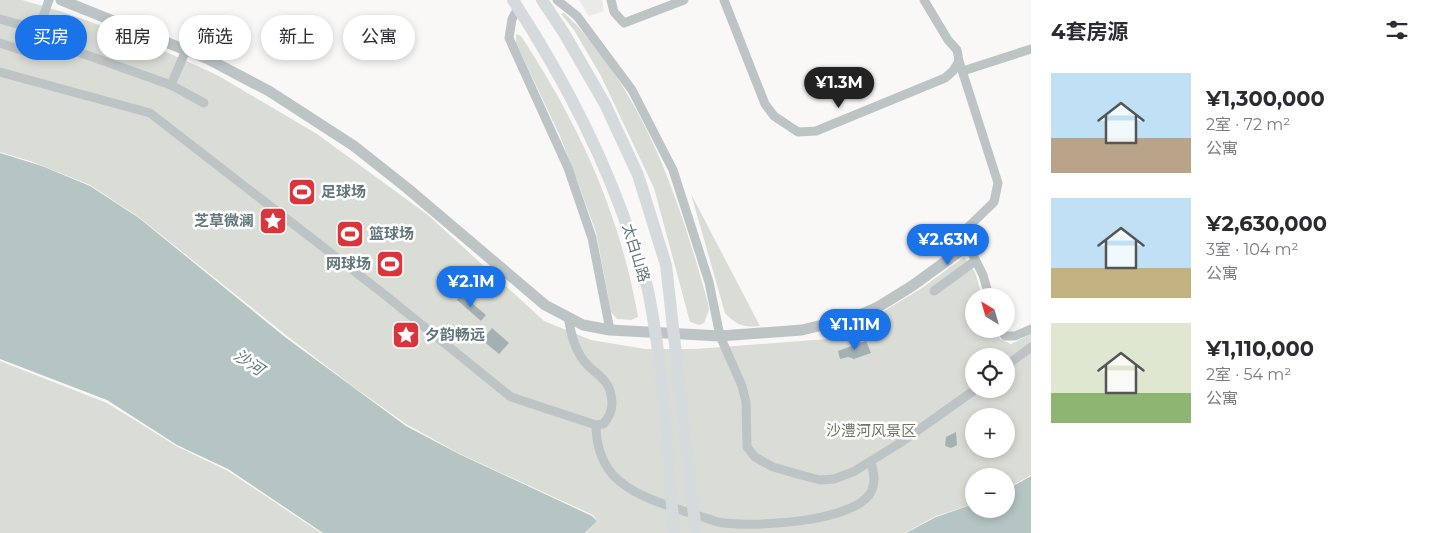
<!DOCTYPE html>
<html lang="zh">
<meta charset="utf-8">
<style>
body{margin:0;font-family:Montserrat,"Noto Sans SC",sans-serif;background:#f7f7f7;color:#2b2b33;height:100vh;display:flex;flex-direction:column;font-size:19px;white-space:nowrap}
*{box-sizing:border-box;margin:0}
p{font-size:16px;color:#7c7c81}
.icon{flex:none;width:28px;height:28px;fill:none;stroke:currentColor;stroke-width:2;stroke-linecap:round;stroke-linejoin:round}
.map{position:relative;flex:1;overflow:hidden}
.side{display:flex;flex-direction:column;background:#fff;width:400px}
.side>*{flex:none}
.top-card{position:absolute;left:15px;top:15px;width:475px;height:45px;display:flex;gap:10px}
.needle{width:32px;rotate:323deg}
.tools{position:absolute;left:965px;top:288px;display:grid;gap:10px}
.tools a{display:grid;place-items:center;width:50px;height:50px;border-radius:50%;background:#fff;box-shadow:0 2px 8px #0003;font-size:25px}
.price{position:absolute;translate:-50% -42px;padding:0 11px;border-radius:18px;background:#1a73e8;color:#fff;font-size:16px;line-height:32px;filter:drop-shadow(0 1px 2px #0008)}
.price::after{content:'';position:absolute;left:50%;top:30px;width:15px;height:11px;margin-left:-8px;background:inherit;clip-path:polygon(0 0,100% 0,50% 100%)}
.price.on{background:#222;color:#fff}
ul{padding:0;list-style:none}
li{display:flex;align-items:center;gap:15px;height:125px;padding:0 20px}
li span{display:grid;place-items:center;flex:none;width:140px;height:100px;border-radius:0px;color:#555}
li>.icon{margin-inline-start:auto}
span .icon{width:60px;height:60px;fill:#fffc;stroke-width:1}
li b{font-size:21px}
h2{display:flex;justify-content:space-between;align-items:center;height:60px;padding:0 20px;font-size:21px}
.pill{padding:0 18px;border-radius:22px;background:#fff;box-shadow:0 2px 8px #0003;font-size:18px;line-height:45px}
.pill.on{background:#1a73e8;color:#fff}
main{display:flex;flex:1;min-height:0}
.map>svg:first-child{display:block}
</style>
<main>
<div class="map">
<svg width="1031" height="533" viewBox="0 0 1031 533">
<rect width="100%" height="100%" fill="#f9f8f6"/>
<polygon fill="#e9eae9" points="579,0 602,0 604,11 589,16"/>
<g fill="#daddd6" fill-rule="evenodd">
<path d="M0,0H22L63,12L135,38L217,75L317,134L428,215L544,321L591,340L645,349H695L827,339L874,317L922,288L964,257L975,272L982,296H974V329H995L1000,339L1011,344L1031,334V475L1006,489V476H974V504L936,516L905,533H586L597,521L593,515L458,453L406,424L351,385L287,336L140,218L90,185L33,162L0,152ZM974,356H1006V389H974ZM974,416H1006V449H974Z"/>
<path d="M564,13C580,27 591,42 604,59C657,131 684,217 708,303L709,310L704,323L699,325L690,322L654,188L601,76L574,30L561,14Z"/>
<path d="M516,34L521,36L525,42C581,129 620,214 638,317L631,320L617,319L611,312L596,232L578,183L560,136L516,43Z"/>
<path d="M691,194L760,326C744,328 736,325 725,313Z"/>
<polygon points="0,361 107,403 178,447 228,471 321,533 0,533"/>
</g>
<g fill="#b4c5c4">
<polygon points="0,153 42,166 90,186 139,218 285,337 406,426 459,454 592,516 597,521 585,533 323,533 228,469 177,445 107,400 0,359"/>
<polygon points="1031,476 1031,533 906,533 936,517 974,504 974,509 1006,509 1006,490"/>
</g>
<g fill="#a4b1b3">
<polygon points="461,294 486,315 481,321 457,300"/>
<polygon points="492,328 509,343 499,354 482,340"/>
<polygon points="866,341 871,353 854,359 848,357 840,359 838,351"/>
<polygon points="956,432 957,445 951,448 945,446 946,437"/>
</g>
<g fill="none" stroke-linecap="round" stroke-linejoin="round">
<g stroke="#bdc4c6" stroke-width="9">
<polyline points="557,0 577,16 632,90 673,170 709,282 720,336 742,386 746,402 747,447 755,457 773,467 801,475 820,480 834,479 853,472 900,443 976,389"/>
<polyline points="611,0 614,12 624,23 684,0"/>
<polyline points="724,0 765,104 774,116 798,132 816,131 945,78 953,71 959,61 957,50 948,40 924,0"/>
<polyline points="515,5 518,8 512,19 509,38 568,168 592,238 610,330"/>
<polyline points="0,19 39,30"/>
<polyline points="36,37 171,85 204,103"/>
<polyline points="0,43 30,53 49,0"/>
<polyline points="959,61 998,183 994,202 962,233 983,275 989,296"/>
<polyline points="966,70 1031,49"/>
<path d="M0,72L150,113L385,295L511,397L596,425L603,424C609,418 612,411 612,403C611,375 593,376 581,357C573,344 571,332 568,317"/>
<polyline points="171,85 186,50"/>
<polyline points="934,291 975,261"/>
<polyline points="1000,329 1005,336 1015,336 1031,329"/>
<polyline points="1006,366 1031,347"/>
<path d="M596,425C596,443 600,459 612,474C632,496 666,505 693,514C701,516 710,520 718,522C749,528 858,523 872,490C876,480 873,471 871,461"/>
</g>
<polyline stroke="#bdc4c6" stroke-width="11" points="61,0 208,59 269,91 354,146 407,188 545,305 583,325 610,330 720,336 802,330 855,317 878,307 912,286 967,246"/>
<g stroke="#d5dbdc" stroke-width="12">
<path d="M513,0C563,77 605,156 633,244C638,261 646,278 649,295C664,373 668,454 674,533"/>
<polyline points="542,0 564,33 605,104 638,175 666,265 696,533"/>
</g>
</g>
<defs>
<g id="stadium-square" transform="scale(1.4375)"><rect x="-9" y="-9" width="18" height="18" rx="4" fill="#da353d" stroke="#fff"/><path d="M0-5a6.5 5 0 1 0 0 10a6.5 5 0 1 0 0-10ZM-3.5-1.8h7v3.6h-7Z" fill="#fff"/></g>
<g id="sight-square" transform="scale(1.4375)"><rect x="-9" y="-9" width="18" height="18" rx="4" fill="#da353d" stroke="#fff"/><path d="M0-6L1.8-2.2L6-1.7L2.9 1.2L3.7 5.4L0 3.3L-3.7 5.4L-2.9 1.2L-6-1.7L-1.8-2.2Z" fill="#fff"/></g>
</defs>
<g fill-rule="evenodd">
<use href="#stadium-square" x="302" y="192"/>
<use href="#sight-square" x="273" y="221"/>
<use href="#stadium-square" x="350" y="234"/>
<use href="#stadium-square" x="390" y="264"/>
<use href="#sight-square" x="406" y="335"/>
</g>
<g text-anchor="middle" stroke-width="5" stroke-linejoin="round" paint-order="stroke">
<g font-size="15" font-weight="bold" fill="#60767a" stroke="#fff" text-anchor="start">
<text x="321" y="197">足球场</text>
<text x="254" y="226" text-anchor="end">芝草微澜</text>
<text x="369" y="239">篮球场</text>
<text x="371" y="269" text-anchor="end">网球场</text>
<text x="425" y="340">夕韵畅远</text>
</g>
<g font-size="15" fill="#60767a" stroke="#fff">
<text transform="translate(636 253) rotate(73)" y="5">太白山路</text>
</g>
<g font-size="15" fill="#6d7864" stroke="#fff">
<text x="871" y="436">沙澧河风景区</text>
</g>
<g font-size="16" font-style="italic" fill="#607a79" stroke="#fff">
<text transform="translate(249 362) rotate(34)" y="6">沙河</text>
</g>
</g>
</svg>
<div class="tools">
<a><svg class="needle" viewBox="-14 -14 28 28"><path d="M0-13l5 13h-10z" fill="#e53935"/><path d="M0 13l5-13h-10z" fill="#7c7c81"/></svg></a>
<a><svg class="icon" aria-label="locate" viewBox="0 0 24 24"><circle cx="12" cy="12" r="6"/><path d="M12 2v4M12 18v4M2 12h4M18 12h4"/></svg></a>
<a>+</a>
<a>−</a>
</div>
<b class="price on" style="left:839px;top:109px">¥1.3M</b>
<b class="price" style="left:948px;top:266px">¥2.63M</b>
<b class="price" style="left:471px;top:308px">¥2.1M</b>
<b class="price" style="left:855px;top:351px">¥1.11M</b>
<div class="top-card">
<a class="pill on">买房</a>
<a class="pill">租房</a>
<a class="pill">筛选</a>
<a class="pill">新上</a>
<a class="pill">公寓</a>
</div>
</div>
<section class="side">
<h2>4套房源<svg class="icon" aria-label="filters" viewBox="0 0 24 24"><path d="M4 7h16M4 17h16"/><circle cx="9" cy="7" r="2"/><circle cx="15" cy="17" r="2"/></svg></h2>
<ul>
<li><span style="background:linear-gradient(#bfe0f5 65%,#b9a48a 0)"><svg class="icon" aria-label="home" viewBox="0 0 24 24"><path d="M3 11l9-7 9 7M6 9v11h12V9"/></svg></span><div><b>¥1,300,000</b><p>2室 · 72 m²</p><p>公寓</p></div></li>
<li><span style="background:linear-gradient(#bfe0f5 70%,#c2b280 0)"><svg class="icon" aria-label="home" viewBox="0 0 24 24"><path d="M3 11l9-7 9 7M6 9v11h12V9"/></svg></span><div><b>¥2,630,000</b><p>3室 · 104 m²</p><p>公寓</p></div></li>
<li><span style="background:linear-gradient(#dfe7d0 70%,#8fb573 0)"><svg class="icon" aria-label="home" viewBox="0 0 24 24"><path d="M3 11l9-7 9 7M6 9v11h12V9"/></svg></span><div><b>¥1,110,000</b><p>2室 · 54 m²</p><p>公寓</p></div></li>
</ul>
</section>
</main>
